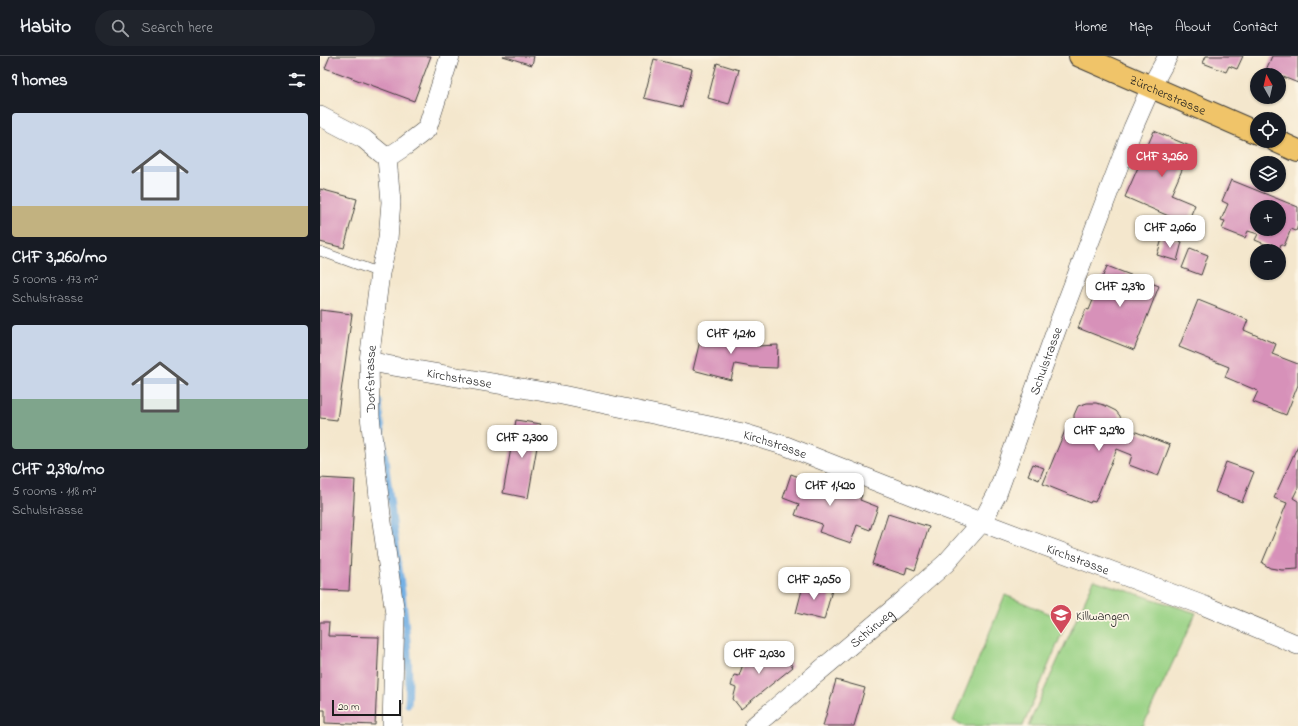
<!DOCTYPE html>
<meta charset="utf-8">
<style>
body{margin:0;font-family:"Indie Flower",sans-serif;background:#20242c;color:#f1f3f6;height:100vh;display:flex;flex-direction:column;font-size:15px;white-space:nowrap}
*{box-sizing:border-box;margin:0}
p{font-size:13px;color:#9ea1a6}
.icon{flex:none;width:22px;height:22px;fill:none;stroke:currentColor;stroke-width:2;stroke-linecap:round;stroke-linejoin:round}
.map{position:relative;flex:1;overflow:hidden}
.side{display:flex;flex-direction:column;background:#171b24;width:320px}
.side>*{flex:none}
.needle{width:26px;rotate:352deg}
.buttons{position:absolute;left:930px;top:12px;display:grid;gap:8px}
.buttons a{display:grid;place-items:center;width:36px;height:36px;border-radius:50%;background:#171b24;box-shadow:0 1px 3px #0004;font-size:20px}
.scale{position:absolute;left:12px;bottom:10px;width:69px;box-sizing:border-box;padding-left:4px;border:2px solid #1c1c1c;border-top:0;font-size:11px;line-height:14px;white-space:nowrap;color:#1c1c1c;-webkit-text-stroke:3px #fcf5e5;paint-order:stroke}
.price{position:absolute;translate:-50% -34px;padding:0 9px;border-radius:8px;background:#fff;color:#222;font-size:13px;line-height:26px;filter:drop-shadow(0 1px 2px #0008)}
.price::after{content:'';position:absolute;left:50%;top:24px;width:12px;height:9px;margin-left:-6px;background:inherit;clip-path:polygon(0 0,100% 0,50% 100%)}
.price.active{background:#d1495b;color:#fff}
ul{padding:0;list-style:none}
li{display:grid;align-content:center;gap:8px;height:212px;padding:0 12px}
li span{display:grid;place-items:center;height:124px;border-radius:4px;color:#555}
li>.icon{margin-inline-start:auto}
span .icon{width:72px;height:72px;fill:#fffc;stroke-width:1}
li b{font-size:17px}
h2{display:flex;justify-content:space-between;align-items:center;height:48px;padding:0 12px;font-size:17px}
header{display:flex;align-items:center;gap:24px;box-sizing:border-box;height:56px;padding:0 20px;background:#171b24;border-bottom:1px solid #363941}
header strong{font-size:19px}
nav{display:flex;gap:22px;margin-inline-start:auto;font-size:14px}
.search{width:280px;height:36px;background:#20242c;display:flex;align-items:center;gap:10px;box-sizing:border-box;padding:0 14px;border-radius:22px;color:#9ea1a6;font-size:15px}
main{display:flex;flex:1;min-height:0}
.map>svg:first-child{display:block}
</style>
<header>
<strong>Habito</strong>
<div class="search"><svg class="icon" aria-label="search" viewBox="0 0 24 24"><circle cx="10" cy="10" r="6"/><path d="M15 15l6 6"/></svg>Search here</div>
<nav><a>Home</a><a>Map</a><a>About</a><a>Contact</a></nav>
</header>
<main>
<section class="side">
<h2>9 homes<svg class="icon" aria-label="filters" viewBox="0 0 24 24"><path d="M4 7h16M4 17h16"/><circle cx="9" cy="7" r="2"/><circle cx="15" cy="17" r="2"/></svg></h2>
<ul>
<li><span style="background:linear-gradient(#c9d6e8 75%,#c2b280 0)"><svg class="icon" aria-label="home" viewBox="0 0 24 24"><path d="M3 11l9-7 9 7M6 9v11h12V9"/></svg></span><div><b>CHF 3,260/mo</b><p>5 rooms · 173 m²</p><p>Schulstrasse</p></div></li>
<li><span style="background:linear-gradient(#c9d6e8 60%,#7fa58c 0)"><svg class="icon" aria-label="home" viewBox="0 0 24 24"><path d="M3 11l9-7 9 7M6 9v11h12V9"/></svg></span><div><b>CHF 2,390/mo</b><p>5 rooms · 118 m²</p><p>Schulstrasse</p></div></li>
</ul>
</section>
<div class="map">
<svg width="978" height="670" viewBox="0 0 978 670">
<rect width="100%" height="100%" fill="#fcf5e5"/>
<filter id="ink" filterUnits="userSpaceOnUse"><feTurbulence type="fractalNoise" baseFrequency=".025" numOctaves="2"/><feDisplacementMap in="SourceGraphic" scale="8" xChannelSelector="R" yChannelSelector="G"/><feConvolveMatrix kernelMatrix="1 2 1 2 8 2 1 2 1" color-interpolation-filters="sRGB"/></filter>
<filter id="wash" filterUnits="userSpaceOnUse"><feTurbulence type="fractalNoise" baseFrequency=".012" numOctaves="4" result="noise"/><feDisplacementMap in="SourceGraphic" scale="16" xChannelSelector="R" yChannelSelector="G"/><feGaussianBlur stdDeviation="0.9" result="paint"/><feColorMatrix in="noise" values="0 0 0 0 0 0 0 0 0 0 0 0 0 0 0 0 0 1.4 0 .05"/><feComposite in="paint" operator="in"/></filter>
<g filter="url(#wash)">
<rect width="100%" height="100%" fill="#f4e7cd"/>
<g fill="#99d285" stroke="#5a7750">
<polygon points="774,524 876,557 823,670 708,670"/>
<polygon points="685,539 747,565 703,670 645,670 633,665"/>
</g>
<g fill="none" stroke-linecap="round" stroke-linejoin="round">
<path stroke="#73b0e5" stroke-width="7" d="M59,346C64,405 73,463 80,521C85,564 91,606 88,648"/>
</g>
<g id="blocks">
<g fill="#d791b9" fill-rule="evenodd">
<polygon points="10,0 111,0 94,45 5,12"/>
<polygon points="183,0 214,0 212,9"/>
<polygon points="886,0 923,0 917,13 909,10 906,16 883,7"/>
<polygon points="952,0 978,0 978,27 946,14"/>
<polygon points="334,3 372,13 362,51 324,42"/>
<polygon points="397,7 419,14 409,48 388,42"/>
<polygon points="834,75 872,91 851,139 875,149 867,168 805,141"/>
<path d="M911,124L978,151V169L976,175L971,173L964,190L961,188L959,194L935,184L938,178L928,175L925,182L902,173L905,165L901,164L908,148L902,145ZM937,151H959V173H937Z"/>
<polygon points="0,133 37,143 24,192 0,186"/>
<polygon points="843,180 862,186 857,205 837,199"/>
<polygon points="870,192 888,199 881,219 862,212"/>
<polygon points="787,210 839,230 814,294 758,272 766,253 769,254"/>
<polygon points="878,244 928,264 924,274 956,288 952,298 978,308 978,329 966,359 933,346 938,335 905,321 909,311 859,291"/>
<polygon points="0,254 32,258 17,364 0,362"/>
<polygon points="383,272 421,282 420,286 437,290 458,289 457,312 432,311 415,308 411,324 373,314"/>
<polygon points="767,347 776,347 784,349 796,355 800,360 803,371 850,389 838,420 809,409 812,399 797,393 775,446 771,445 770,447 723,428 749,365 754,367 754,359 758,350"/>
<polygon points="196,364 221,368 208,442 183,437"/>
<polygon points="978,389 978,432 973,442 978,445 978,513 962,514 950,512 942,507 967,447 954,442"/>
<polygon points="906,406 934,416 922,446 895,436"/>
<polygon points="713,408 724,412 719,424 708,419"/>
<polygon points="471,418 487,424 489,420 525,433 542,439 540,444 558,451 550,474 537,469 531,487 499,476 502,468 475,459 479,448 463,442"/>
<polygon points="0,422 35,424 29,535 0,534"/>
<polygon points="568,458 609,471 595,514 587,511 585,519 552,508"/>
<polygon points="484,526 512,534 504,564 476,557"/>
<polygon points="0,566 9,566 8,580 59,581 55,669 5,667 5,654 0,654"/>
<polygon points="451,592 461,594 459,599 465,601 473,611 421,653 413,643 416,632 411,630 414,619 419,620 424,605 437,594 450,598"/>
<polygon points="516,624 545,632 534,670 503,670"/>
</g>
</g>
</g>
<g filter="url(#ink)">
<use href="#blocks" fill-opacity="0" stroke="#3c3a37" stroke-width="1"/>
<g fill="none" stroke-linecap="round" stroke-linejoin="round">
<g stroke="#3c3a37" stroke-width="10">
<polyline id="lane" points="0,195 60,217"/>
</g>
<g stroke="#3c3a37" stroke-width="20">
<g id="street">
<polyline points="0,60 44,83 67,102"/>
<path id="s1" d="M49,305L67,309L242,339L423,377L466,390L626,453L885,550L978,589"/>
<path id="s2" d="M72,670L75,558L61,459L50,360L49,305L60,217L68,183L71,146L67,102L85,90L107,73L130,0"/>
<path id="s3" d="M434,670L584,544L626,507L662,466L677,438L738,269L813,72L831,31L848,0"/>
</g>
</g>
<g stroke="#3c3a37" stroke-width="24">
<g id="primary">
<path id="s4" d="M760,0L937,77"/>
<polyline points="956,85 978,95"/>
</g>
</g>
<use href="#lane" stroke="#fff" stroke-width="9"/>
<use href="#street" stroke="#fff" stroke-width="19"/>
<use href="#primary" stroke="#f0c469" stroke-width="22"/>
</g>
</g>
<defs>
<g id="school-pin" transform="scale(1.15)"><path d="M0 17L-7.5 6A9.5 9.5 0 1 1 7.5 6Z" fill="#d1495b" stroke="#fcf5e5"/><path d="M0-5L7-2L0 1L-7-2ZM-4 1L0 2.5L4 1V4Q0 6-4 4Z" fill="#fff"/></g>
</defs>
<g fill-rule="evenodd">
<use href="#school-pin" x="741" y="559"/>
</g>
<g text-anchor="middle" stroke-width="3.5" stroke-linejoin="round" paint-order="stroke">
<g font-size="13" fill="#1c1c1c" stroke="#fcf5e5">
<text dy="5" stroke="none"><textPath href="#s4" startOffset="96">Zürcherstrasse</textPath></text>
<text dy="5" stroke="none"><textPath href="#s3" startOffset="480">Schulstrasse</textPath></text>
<text dy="5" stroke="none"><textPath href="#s1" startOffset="92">Kirchstrasse</textPath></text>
<text dy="5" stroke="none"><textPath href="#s2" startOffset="349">Dorfstrasse</textPath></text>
<text dy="5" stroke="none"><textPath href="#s1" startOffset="415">Kirchstrasse</textPath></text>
<text dy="5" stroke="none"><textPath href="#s1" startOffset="739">Kirchstrasse</textPath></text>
<text dy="5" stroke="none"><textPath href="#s3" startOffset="153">Schürweg</textPath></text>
</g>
<g font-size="13" fill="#1c1c1c" stroke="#fcf5e5" text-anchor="start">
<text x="756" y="564">Killwangen</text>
</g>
</g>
</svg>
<div class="buttons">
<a><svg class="needle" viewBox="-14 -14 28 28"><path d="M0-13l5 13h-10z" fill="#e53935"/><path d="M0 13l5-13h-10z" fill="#9ea1a6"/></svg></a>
<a><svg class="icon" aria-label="locate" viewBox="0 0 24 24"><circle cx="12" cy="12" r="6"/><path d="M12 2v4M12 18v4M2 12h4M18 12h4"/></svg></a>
<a><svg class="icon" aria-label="layers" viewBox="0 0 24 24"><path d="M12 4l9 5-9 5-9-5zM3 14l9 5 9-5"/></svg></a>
<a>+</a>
<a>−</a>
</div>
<div class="scale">20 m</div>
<b class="price active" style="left:842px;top:122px">CHF 3,260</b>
<b class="price" style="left:850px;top:193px">CHF 2,060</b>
<b class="price" style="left:800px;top:252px">CHF 2,390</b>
<b class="price" style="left:411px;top:299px">CHF 1,210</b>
<b class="price" style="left:779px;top:396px">CHF 2,290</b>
<b class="price" style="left:202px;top:403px">CHF 2,300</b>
<b class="price" style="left:510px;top:451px">CHF 1,420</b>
<b class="price" style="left:494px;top:545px">CHF 2,050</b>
<b class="price" style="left:439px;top:619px">CHF 2,030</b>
</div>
</main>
